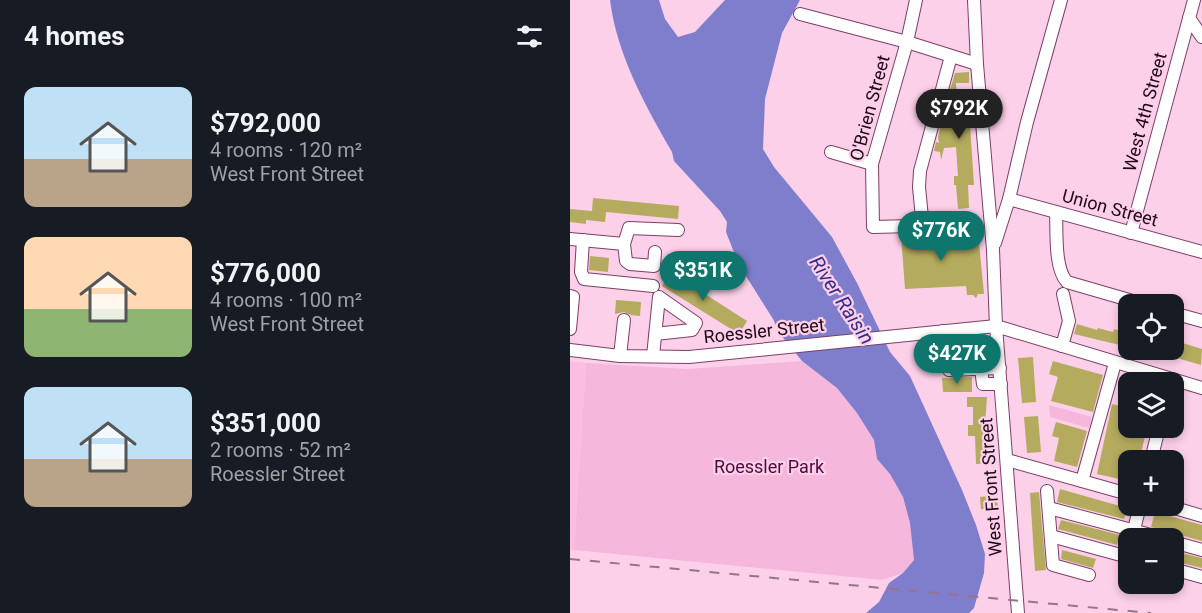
<!DOCTYPE html>
<meta charset="utf-8">
<style>
body{margin:0;font-family:Roboto,sans-serif;background:#242831;color:#f1f3f6;height:100vh;display:flex;flex-direction:column;font-size:22px;white-space:nowrap}
*{box-sizing:border-box;margin:0}
p{font-size:20px;color:#9ea1a6}
.icon{flex:none;width:33px;height:33px;fill:none;stroke:currentColor;stroke-width:2;stroke-linecap:round;stroke-linejoin:round}
.map{position:relative;flex:1;overflow:hidden}
.details{display:flex;flex-direction:column;background:#171b24;width:570px}
.details>*{flex:none}
.fabs{position:absolute;left:548px;top:294px;display:grid;gap:12px}
.fabs a{display:grid;place-items:center;width:66px;height:66px;border-radius:12px;background:#171b24;box-shadow:0 3px 9px #0003;font-size:30px}
.price{position:absolute;translate:-50% -51px;padding:0 14px;border-radius:21px;background:#0f766e;color:#fff;font-size:20px;line-height:39px;filter:drop-shadow(0 2px 3px #0008)}
.price::after{content:'';position:absolute;left:50%;top:36px;width:18px;height:14px;margin-left:-9px;background:inherit;clip-path:polygon(0 0,100% 0,50% 100%)}
.price.on{background:#222;color:#fff}
ul{padding:0;list-style:none}
li{display:flex;align-items:center;gap:18px;height:150px;padding:0 24px}
li span{display:grid;place-items:center;flex:none;width:168px;height:120px;border-radius:12px;color:#555}
li>.icon{margin-inline-start:auto}
span .icon{width:72px;height:72px;fill:#fffc;stroke-width:1}
li b{font-size:26px}
h2{display:flex;justify-content:space-between;align-items:center;height:72px;padding:0 24px;font-size:26px}
main{display:flex;flex:1;min-height:0}
.map>svg:first-child{display:block}
</style>
<main>
<section class="details">
<h2>4 homes<svg class="icon" aria-label="filters" viewBox="0 0 24 24"><path d="M4 7h16M4 17h16"/><circle cx="9" cy="7" r="2"/><circle cx="15" cy="17" r="2"/></svg></h2>
<ul>
<li><span style="background:linear-gradient(#bfe0f5 60%,#b9a48a 0)"><svg class="icon" aria-label="home" viewBox="0 0 24 24"><path d="M3 11l9-7 9 7M6 9v11h12V9"/></svg></span><div><b>$792,000</b><p>4 rooms · 120 m²</p><p>West Front Street</p></div></li>
<li><span style="background:linear-gradient(#ffd9b3 60%,#8fb573 0)"><svg class="icon" aria-label="home" viewBox="0 0 24 24"><path d="M3 11l9-7 9 7M6 9v11h12V9"/></svg></span><div><b>$776,000</b><p>4 rooms · 100 m²</p><p>West Front Street</p></div></li>
<li><span style="background:linear-gradient(#bfe0f5 60%,#b9a48a 0)"><svg class="icon" aria-label="home" viewBox="0 0 24 24"><path d="M3 11l9-7 9 7M6 9v11h12V9"/></svg></span><div><b>$351,000</b><p>2 rooms · 52 m²</p><p>Roessler Street</p></div></li>
</ul>
</section>
<div class="map">
<svg width="632" height="613" viewBox="0 0 632 613">
<rect width="100%" height="100%" fill="#fcd0e9"/>
<polygon fill="#fcbde3" points="0,361 16,363 4,550 0,550"/>
<g fill="#f6b7dd">
<polygon points="232,361 267,388 287,413 304,440 307,459 320,474 333,497 340,523 344,560 333,573 312,580 4,550 16,363 117,369"/>
<polygon points="479,405 522,417 519,428 480,417"/>
</g>
<path fill="#7e7ecc" d="M40,0H89L95,19L108,37L125,32L155,0H230L212,33L195,99L193,149L204,167L262,237L287,283L320,352L340,376L392,490L406,525L415,554L414,573L404,608L399,613H296L309,602L319,583L333,573L344,560L340,523L333,497L320,474L307,459L304,440L287,413L267,388L232,361L210,334L203,319L169,265L156,232L157,222L150,211L104,161L102,152C75,105 47,55 40,0Z"/>
<g fill="#b4ab5e">
<polygon points="399,72 399,83 386,83 387,95 398,94 404,185 398,185 399,208 388,209 386,185 384,185 384,176 388,176 386,147 374,148 371,160 370,152 364,151 366,142 369,143 368,137 373,116 380,118 380,116 383,115 382,97 378,97 385,73"/>
<polygon points="23,198 109,206 108,219 36,212 35,222 16,220 16,224 0,222 0,209 22,211"/>
<polygon points="364,230 393,238 394,245 409,243 414,294 408,294 406,298 403,295 397,295 396,286 335,289 331,235"/>
<polygon points="20,256 39,258 38,272 19,270"/>
<polygon points="99,272 113,281 118,273 125,278 121,285 177,321 169,334 92,286"/>
<polygon points="46,300 71,302 70,316 61,315 54,312 45,314"/>
<polygon points="507,324 527,330 528,328 543,332 544,329 551,331 550,336 558,338 558,347 504,334"/>
<polygon points="603,340 632,349 631,365 590,353 590,357 571,351 571,350 603,350"/>
<polygon points="463,357 466,402 452,403 448,358"/>
<polygon points="483,361 533,375 523,412 481,401 488,377 479,374"/>
<polygon points="402,377 402,392 373,392 372,378"/>
<polygon points="397,397 417,397 415,425 419,425 421,463 406,464 405,436 398,436 398,425 403,425 403,407 397,407"/>
<polygon points="542,404 558,408 553,428 577,428 570,457 558,454 558,481 527,474"/>
<polygon points="468,416 471,452 457,453 454,417"/>
<polygon points="486,422 517,431 507,467 484,461 489,438 482,436"/>
<polygon points="490,489 557,508 554,519 487,502"/>
<polygon points="469,492 476,570 465,571 460,493"/>
<polygon points="419,496 419,499 427,499 428,509 411,509 410,497"/>
<polygon points="585,512 632,525 632,541 581,527"/>
<polygon points="491,520 550,535 547,545 488,529"/>
<polygon points="492,550 526,559 523,568 491,559"/>
<polygon points="603,551 632,558 632,568 603,561"/>
</g>
<g fill="none" stroke-linecap="round" stroke-linejoin="round">
<g stroke="#7c3e66" stroke-width="14">
<g id="minor">
<polyline points="346,0 337,42 302,164 303,227 343,226 350,223 352,218 349,187 350,171 381,56"/>
<polyline points="404,0 407,64 423,250 426,326 448,613"/>
<polyline points="230,14 337,42 407,64"/>
<polyline points="619,18 632,37"/>
<polyline points="261,152 302,164"/>
<polyline points="439,199 632,252"/>
<path d="M486,212C487,231 484,268 497,282L573,304"/>
<polyline points="561,233 624,0"/>
<polyline points="0,239 54,244"/>
<polyline points="13,240 11,272 14,279 83,286"/>
<polyline points="425,243 439,199 457,122 491,0"/>
<polyline points="85,252 84,266 60,264 56,261 54,244 59,228 108,230"/>
<polyline points="0,296 3,297 0,329"/>
<polyline points="603,313 632,321"/>
<polyline points="373,331 379,370 430,368"/>
<polyline points="492,346 499,321 493,294"/>
<polyline points="0,350 50,356 119,357 426,326 632,388"/>
<polyline points="50,356 54,320"/>
<polyline points="83,356 89,297 126,323 122,330 85,334"/>
<polyline points="411,369 413,384 431,384"/>
<polyline points="437,460 558,494"/>
<polyline points="581,460 589,428"/>
<polyline points="512,481 545,363"/>
<polyline points="477,491 483,565 519,575"/>
<polyline points="598,506 632,516"/>
<polyline points="479,508 592,538"/>
<polyline points="481,536 558,557"/>
<polyline points="562,537 570,506"/>
<polyline points="603,542 632,550"/>
<polyline points="603,569 632,577"/>
</g>
</g>
<use href="#minor" stroke="#fff" stroke-width="12"/>
<polyline stroke="#977489" stroke-width="2" stroke-dasharray="10 10" stroke-linecap="butt" points="0,559 581,613"/>
</g>
<g text-anchor="middle" stroke-width="4.5" stroke-linejoin="round" paint-order="stroke">
<g font-size="18" fill="#210818" stroke="#fcd0e9">
<text transform="translate(300 108) rotate(-75)" y="6">O'Brien Street</text>
<text transform="translate(575 112) rotate(-75)" y="6">West 4th Street</text>
<text transform="translate(540 208) rotate(15)" y="6">Union Street</text>
<text transform="translate(194 331) rotate(-6)" y="6">Roessler Street</text>
<text transform="translate(421 487) rotate(-94)" y="6">West Front Street</text>
</g>
<g font-size="18" fill="#51093d" stroke="#fcd0e9">
<text x="199" y="473">Roessler Park</text>
</g>
<g font-size="20" font-style="italic" fill="#372b86" stroke="#fcd0e9">
<text transform="translate(272 300) rotate(57)" y="7">River Raisin</text>
</g>
</g>
</svg>
<div class="fabs">
<a><svg class="icon" aria-label="locate" viewBox="0 0 24 24"><circle cx="12" cy="12" r="6"/><path d="M12 2v4M12 18v4M2 12h4M18 12h4"/></svg></a>
<a><svg class="icon" aria-label="layers" viewBox="0 0 24 24"><path d="M12 4l9 5-9 5-9-5zM3 14l9 5 9-5"/></svg></a>
<a>+</a>
<a>−</a>
</div>
<b class="price on" style="left:389px;top:140px">$792K</b>
<b class="price" style="left:371px;top:262px">$776K</b>
<b class="price" style="left:133px;top:302px">$351K</b>
<b class="price" style="left:387px;top:385px">$427K</b>
</div>
</main>
